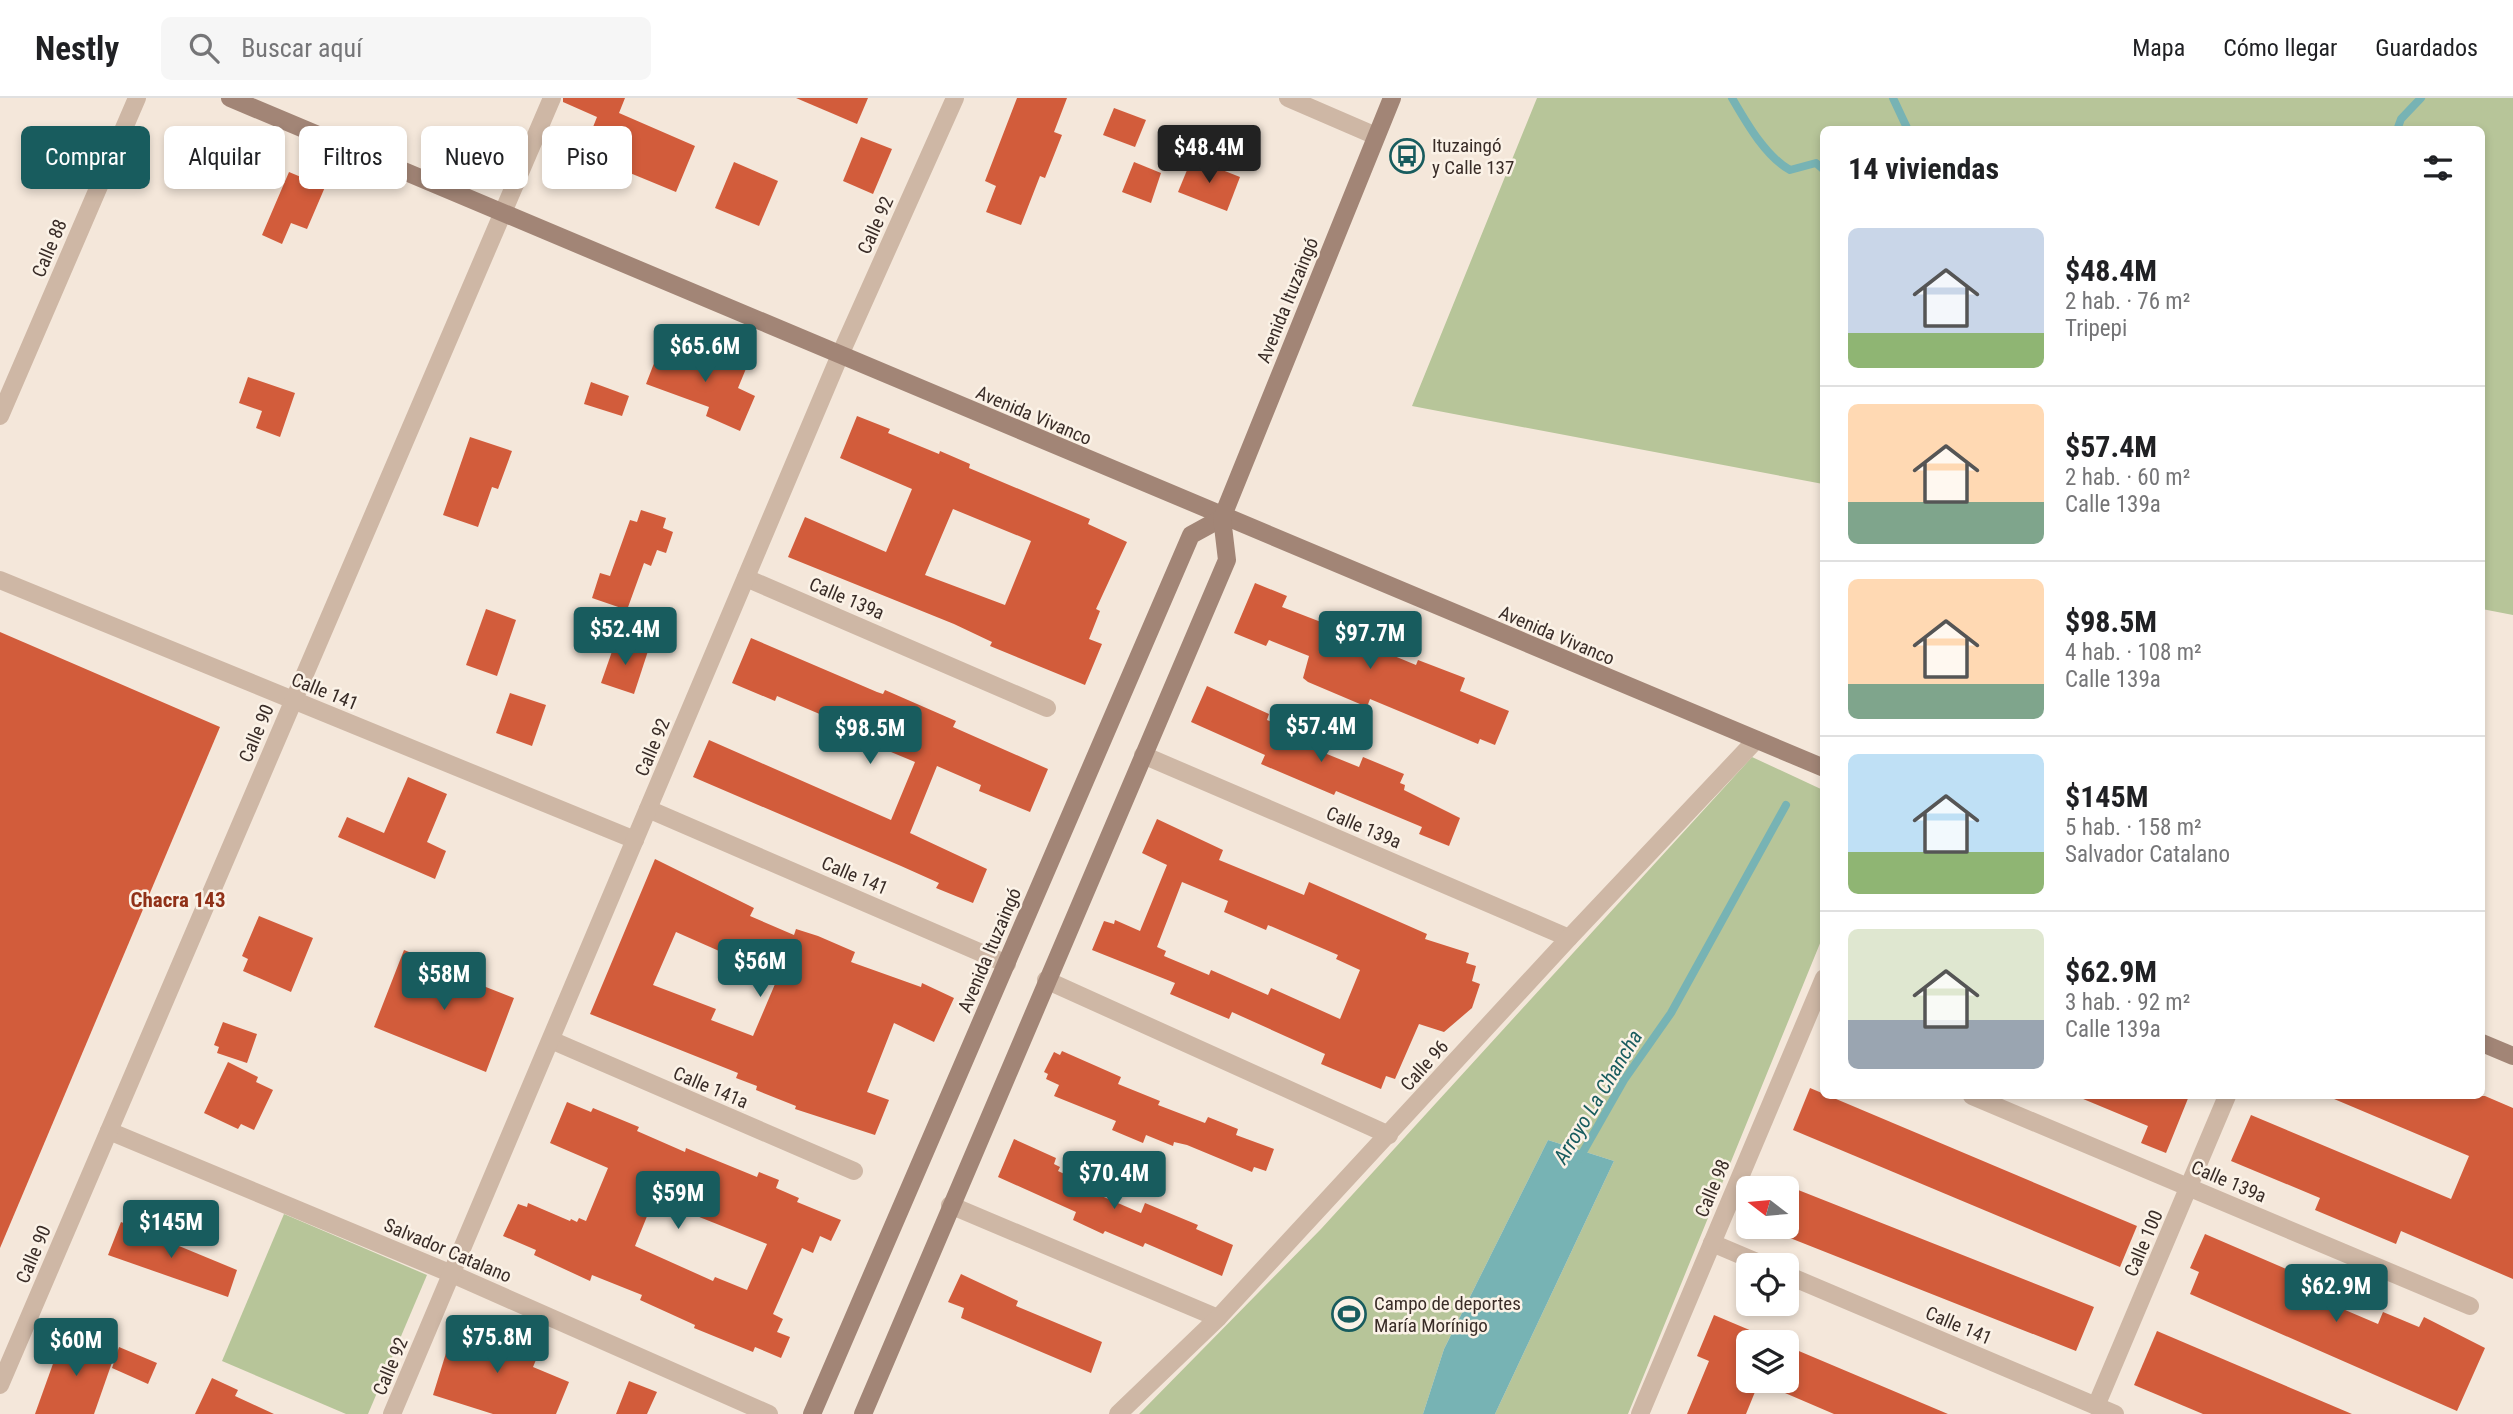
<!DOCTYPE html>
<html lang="es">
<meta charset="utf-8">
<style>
body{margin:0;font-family:"Roboto Condensed",sans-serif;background:#f6f6f6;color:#202124;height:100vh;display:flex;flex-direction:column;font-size:26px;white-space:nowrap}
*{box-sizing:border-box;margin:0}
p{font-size:23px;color:#757577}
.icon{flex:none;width:38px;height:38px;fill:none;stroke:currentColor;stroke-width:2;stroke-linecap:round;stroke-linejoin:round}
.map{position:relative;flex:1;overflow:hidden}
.details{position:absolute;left:1820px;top:28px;width:665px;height:973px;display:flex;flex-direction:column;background:#fff;border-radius:10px;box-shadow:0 4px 10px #0003}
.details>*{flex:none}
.guide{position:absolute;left:21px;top:28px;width:665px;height:63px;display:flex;gap:14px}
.needle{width:46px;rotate:286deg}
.controls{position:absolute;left:1736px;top:1078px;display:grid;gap:14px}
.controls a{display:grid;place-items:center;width:63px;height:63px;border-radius:10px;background:#fff;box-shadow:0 4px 10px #0003;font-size:35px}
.price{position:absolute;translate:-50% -60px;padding:0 16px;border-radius:7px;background:#185c5e;color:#fff;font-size:23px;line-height:46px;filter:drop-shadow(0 2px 4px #0008)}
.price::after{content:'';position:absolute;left:50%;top:42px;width:21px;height:16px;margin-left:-10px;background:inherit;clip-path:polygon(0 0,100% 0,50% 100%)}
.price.current{background:#222;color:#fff}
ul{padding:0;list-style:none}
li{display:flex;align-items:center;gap:21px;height:175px;padding:0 28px}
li+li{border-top:2px solid #e0e0e0}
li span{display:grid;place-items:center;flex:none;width:196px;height:140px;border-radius:10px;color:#555}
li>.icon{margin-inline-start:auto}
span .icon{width:84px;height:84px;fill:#fffc;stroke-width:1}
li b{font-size:30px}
h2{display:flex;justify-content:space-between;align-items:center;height:84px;padding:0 28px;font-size:30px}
.pill{padding:0 24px;border-radius:10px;background:#fff;box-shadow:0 4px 10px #0003;font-size:24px;line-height:63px}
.pill.current{background:#185c5e;color:#fff}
header{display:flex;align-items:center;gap:42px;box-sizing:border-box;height:98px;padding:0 35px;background:#fff;border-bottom:2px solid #e0e0e0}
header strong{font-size:33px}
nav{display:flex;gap:38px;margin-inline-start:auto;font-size:24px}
.search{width:490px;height:63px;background:#f6f6f6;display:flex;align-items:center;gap:18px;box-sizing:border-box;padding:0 24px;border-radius:10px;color:#757577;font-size:26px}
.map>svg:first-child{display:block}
</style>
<header>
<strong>Nestly</strong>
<div class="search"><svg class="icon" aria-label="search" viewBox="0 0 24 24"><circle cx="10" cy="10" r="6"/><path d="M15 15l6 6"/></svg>Buscar aquí</div>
<nav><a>Mapa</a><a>Cómo llegar</a><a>Guardados</a></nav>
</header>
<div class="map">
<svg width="2513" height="1316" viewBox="0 0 2513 1316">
<rect width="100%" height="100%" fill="#f4e7da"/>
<g fill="#b7c599">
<polygon points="1537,0 2513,0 2513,517 2482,511 2482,32 1824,32 1823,386 1412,308"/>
<polygon points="1752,659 1823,692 1823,838 1628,1316 1495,1316 1614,1063 1548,1042 1444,1251 1423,1316 1139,1316 1321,1131"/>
<polygon points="284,1116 427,1177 368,1316 346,1316 222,1263"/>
</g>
<polygon fill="#77b3b4" points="1548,1042 1614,1063 1495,1316 1423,1316 1444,1251"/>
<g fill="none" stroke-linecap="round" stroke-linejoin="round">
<g stroke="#77b3b4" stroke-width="8">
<path d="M1732,0C1746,24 1765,58 1790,72L1816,65L1824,72"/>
<polyline points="1893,0 1908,32"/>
<polyline points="2397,32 2401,21 2421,0"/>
<polyline points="1579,1061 1624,982 1671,915 1786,707"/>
</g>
</g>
<g fill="#d25c3b" fill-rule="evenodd">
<polygon points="563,0 625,0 619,15 695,48 676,94 613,68 609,77 579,64 597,19 563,4"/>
<polygon points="796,0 868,0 857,26"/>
<polygon points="1017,0 1067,0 1054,34 1062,37 1045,80 1040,78 1021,127 986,114 996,88 985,83"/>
<polygon points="1114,10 1146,22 1135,49 1103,37"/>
<polygon points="861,39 892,51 873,96 843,83"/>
<polygon points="1192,60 1240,79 1227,113 1178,94"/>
<polygon points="734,64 778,83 759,128 715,110"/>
<polygon points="1134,64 1161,75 1151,105 1122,94"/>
<polygon points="289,74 325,89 307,131 291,125 282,146 262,137"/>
<polygon points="661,247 719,269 726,252 750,261 738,290 755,298 740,333 706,318 709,309 646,286"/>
<polygon points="248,279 295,295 280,339 256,330 262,313 239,305"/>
<polygon points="591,284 629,298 622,318 584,306"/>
<path d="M857,318L890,331L888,335L939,356L940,353L970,366L969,370L1090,421L1088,426L1127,444L1096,511L1100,513L1089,541L1102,546L1085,587L990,548L992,544L954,526L788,459L805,419L886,454L912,391L840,360ZM953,411L1031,443L1005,507L925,477Z"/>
<polygon points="470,339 512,353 498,391 492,389 478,429 443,417"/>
<polygon points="641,412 666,420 663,430 673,434 666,455 657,452 651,468 644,465 627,512 592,500 600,475 610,478 630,422 637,424"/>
<polygon points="1255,485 1287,498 1282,509 1360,539 1358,543 1416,567 1418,562 1465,580 1460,593 1509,613 1495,647 1480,641 1478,646 1370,601 1367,609 1308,584 1303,580 1309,558 1269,542 1266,548 1234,535"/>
<polygon points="486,511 516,522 497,578 466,567"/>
<polygon points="0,534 220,629 0,1150"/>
<polygon points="751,540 877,594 883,596 885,592 956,623 953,629 1048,671 1030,714 979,693 981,687 937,668 910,735 987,771 973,805 936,790 939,785 901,768 693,679 709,642 891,722 915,664 819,624 822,617 777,598 775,603 732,585"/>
<polygon points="616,542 648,553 634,596 601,585"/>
<polygon points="1207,588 1269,616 1267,622 1315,642 1312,650 1359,669 1363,659 1404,676 1400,685 1405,687 1404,692 1460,720 1449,748 1419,736 1422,729 1336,693 1334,697 1261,666 1265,657 1191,624"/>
<polygon points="510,595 546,607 532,648 496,635"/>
<polygon points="408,679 447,696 427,744 446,753 435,781 338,739 347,719 384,735"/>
<path d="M1157,721L1223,752L1219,762L1304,797L1309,784L1427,836L1425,841L1469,855L1466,865L1476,868L1472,883L1480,886L1472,910L1444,934L1419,926L1395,981L1386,978L1381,991L1321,966L1325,956L1232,914L1229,921L1170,896L1175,885L1092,852L1104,823L1114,826L1115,822L1140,833L1167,767L1142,755ZM1182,784L1228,803L1224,814L1266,832L1268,827L1338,857L1336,861L1360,872L1340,921L1271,890L1268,897L1211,872L1209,877L1164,858L1166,853L1157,849Z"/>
<path d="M655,761L754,810L750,818L794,837L796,831L818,838L855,854L851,864L921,889L922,885L954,900L934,944L894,925L867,994L889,1002L875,1037L795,1011L796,1008L756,992L757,988L736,980L738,975L590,916ZM676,834L778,879L753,938L711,922L716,911L653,887Z"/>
<polygon points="259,818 313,840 291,894 243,873 248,861 242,858"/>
<polygon points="404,852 437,865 435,869 514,900 486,974 374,929"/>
<polygon points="223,924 257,936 247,965 217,955 219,949 214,947"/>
<polygon points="1062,953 1121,979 1118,986 1160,1003 1158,1007 1205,1025 1208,1019 1238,1031 1236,1037 1274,1051 1266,1073 1254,1069 1252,1074 1187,1047 1174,1044 1173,1048 1146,1037 1143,1045 1112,1032 1116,1023 1054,998 1059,987 1046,981 1048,976 1044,974 1054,954 1060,957"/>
<polygon points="228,964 258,979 256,984 273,992 254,1032 241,1026 238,1031 204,1015"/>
<polygon points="1810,990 2137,1128 2120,1169 1793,1032"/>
<polygon points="2076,998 2189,998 2166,1055 2141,1045 2148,1028"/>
<polygon points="2327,998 2485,998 2513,1010 2513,1181 2401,1133 2396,1146 2315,1112 2320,1100 2231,1063 2251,1017 2451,1101 2469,1058"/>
<path d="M567,1004L591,1014L593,1010L639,1029L637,1033L685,1054L686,1050L757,1079L759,1074L779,1082L776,1090L799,1100L797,1104L841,1122L831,1143L820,1138L813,1155L802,1150L795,1166L773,1216L783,1221L777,1234L790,1239L781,1260L755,1249L753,1254L694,1230L695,1227L640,1202L642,1197L592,1177L590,1183L534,1157L536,1152L503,1138L518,1106L527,1109L528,1105L570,1123L571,1121L577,1124L579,1120L586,1123L608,1070L550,1045ZM654,1101L767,1146L747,1192L715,1179L713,1183L635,1148Z"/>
<polygon points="1014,1041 1056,1060 1054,1066 1060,1069 1058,1073 1071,1079 1069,1084 1141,1115 1145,1105 1198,1127 1196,1131 1233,1147 1222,1178 1145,1145 1143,1149 1105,1133 1103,1136 1073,1122 1076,1114 998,1079"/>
<polygon points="1768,1080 2094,1209 2076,1253 1762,1129 1787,1129 1787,1090 1764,1090"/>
<polygon points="121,1124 237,1172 228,1199 108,1157"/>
<polygon points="2205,1136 2323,1187 2317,1200 2378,1226 2383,1214 2419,1229 2424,1219 2485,1250 2457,1313 2190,1196 2199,1174 2190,1170"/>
<polygon points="961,1176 1018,1203 1016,1208 1102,1244 1091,1275 961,1220 964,1210 948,1204"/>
<polygon points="1714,1217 1778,1244 1748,1244 1748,1283 1787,1283 1787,1248 1948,1316 1834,1316 1759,1284 1746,1316 1687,1316 1709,1263 1697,1258"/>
<polygon points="455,1226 497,1241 500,1233 541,1250 533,1269 569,1284 556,1316 493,1316 433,1297"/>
<polygon points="2157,1233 2352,1316 2203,1316 2134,1287"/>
<polygon points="64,1235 116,1253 94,1316 35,1316"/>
<polygon points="119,1249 157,1265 148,1286 112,1270"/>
<polygon points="212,1280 238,1292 235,1298 274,1316 195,1316"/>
<polygon points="629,1283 657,1294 647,1316 616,1316"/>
</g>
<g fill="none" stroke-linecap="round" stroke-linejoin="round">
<g stroke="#ceb7a5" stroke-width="18">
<polyline points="1288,0 1376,38"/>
<polyline points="0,318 137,0"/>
<polyline points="746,480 1047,610"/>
<polyline points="0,482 635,742"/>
<polyline points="1143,657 1569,840"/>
<polyline points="648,711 1007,866"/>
<polyline points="1046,882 1389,1037"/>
<polyline points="551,942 854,1073"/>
<polyline points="1972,998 2470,1208"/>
<polyline points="109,1033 452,1176 769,1316"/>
<polyline points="950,1107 1218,1220"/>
<polyline points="1712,1145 1764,1167"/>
<polyline points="1787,1177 2115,1316"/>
<polyline points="0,1287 552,0"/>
<polyline points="2096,1308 2227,998"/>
<polyline points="392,1316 840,257 955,0"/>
<polyline points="1118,1316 1218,1220 1569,840 1756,642"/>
<polyline points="1640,1316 1824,880"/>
</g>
<g stroke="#a28576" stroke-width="18">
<polyline points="230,0 1824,670"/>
<polyline points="2482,945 2513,958"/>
<polyline points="812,1316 1191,437 1222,420"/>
<polyline points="863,1316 1227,462 1222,420 1392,0"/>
</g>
</g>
<defs>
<g id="bus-ring" transform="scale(1.75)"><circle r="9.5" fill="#fbf2e7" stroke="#185c5e" stroke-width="1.5"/><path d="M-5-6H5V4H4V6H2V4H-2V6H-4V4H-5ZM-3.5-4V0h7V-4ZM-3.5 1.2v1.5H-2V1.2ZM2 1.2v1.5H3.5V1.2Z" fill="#185c5e"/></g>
<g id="stadium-ring" transform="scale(1.75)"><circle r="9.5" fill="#fbf2e7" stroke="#185c5e" stroke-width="1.5"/><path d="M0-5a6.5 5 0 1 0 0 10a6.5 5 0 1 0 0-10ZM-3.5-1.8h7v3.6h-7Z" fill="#185c5e"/></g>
</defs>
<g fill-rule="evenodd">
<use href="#bus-ring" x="1407" y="58"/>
<use href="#stadium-ring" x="1349" y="1216"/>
</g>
<g text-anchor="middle" stroke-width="5" stroke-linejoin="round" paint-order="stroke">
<g font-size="19" fill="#392c27" stroke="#fbf2e7" text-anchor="start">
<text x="1432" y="54">Ituzaingó<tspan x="1432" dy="22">y Calle 137</tspan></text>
<text x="1374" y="1212">Campo de deportes<tspan x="1374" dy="22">María Morínigo</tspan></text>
</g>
<g font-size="19" fill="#392c27" stroke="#fbf2e7">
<text transform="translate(875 127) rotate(-66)" y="7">Calle 92</text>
<text transform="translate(49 150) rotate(-67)" y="7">Calle 88</text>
<text transform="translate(1287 202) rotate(-68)" y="7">Avenida Ituzaingó</text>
<text transform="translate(1034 317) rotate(23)" y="7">Avenida Vivanco</text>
<text transform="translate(847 500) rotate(23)" y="7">Calle 139a</text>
<text transform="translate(1557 537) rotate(23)" y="7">Avenida Vivanco</text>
<text transform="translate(325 593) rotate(22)" y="7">Calle 141</text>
<text transform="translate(256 635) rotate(-67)" y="7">Calle 90</text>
<text transform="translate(652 649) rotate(-67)" y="7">Calle 92</text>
<text transform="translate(1364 729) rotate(23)" y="7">Calle 139a</text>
<text transform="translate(855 777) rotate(23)" y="7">Calle 141</text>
<text transform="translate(989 852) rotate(-67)" y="7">Avenida Ituzaingó</text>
<text transform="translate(1424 967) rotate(-48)" y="7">Calle 96</text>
<text transform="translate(711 989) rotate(23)" y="7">Calle 141a</text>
<text transform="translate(2229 1083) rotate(23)" y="7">Calle 139a</text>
<text transform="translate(1712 1090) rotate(-67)" y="7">Calle 98</text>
<text transform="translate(2143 1145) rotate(-67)" y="7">Calle 100</text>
<text transform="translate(448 1152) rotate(23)" y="7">Salvador Catalano</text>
<text transform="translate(33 1156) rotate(-67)" y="7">Calle 90</text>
<text transform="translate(1959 1227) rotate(23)" y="7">Calle 141</text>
<text transform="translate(390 1268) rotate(-67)" y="7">Calle 92</text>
</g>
<g font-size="21" font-weight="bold" fill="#903118" stroke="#fbf2e7">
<text x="178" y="809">Chacra 143</text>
</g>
<g font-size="21" font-style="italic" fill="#185c5e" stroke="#fbf2e7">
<text transform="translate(1598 999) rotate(-59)" y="7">Arroyo La Chancha</text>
</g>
</g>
</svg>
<div class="controls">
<a><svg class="needle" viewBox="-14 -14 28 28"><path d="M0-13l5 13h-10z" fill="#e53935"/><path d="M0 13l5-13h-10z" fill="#757577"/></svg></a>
<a><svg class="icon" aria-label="locate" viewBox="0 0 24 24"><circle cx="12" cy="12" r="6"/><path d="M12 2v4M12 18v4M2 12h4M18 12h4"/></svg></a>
<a><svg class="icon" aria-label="layers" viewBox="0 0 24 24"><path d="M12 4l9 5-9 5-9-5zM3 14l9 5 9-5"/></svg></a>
</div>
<b class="price current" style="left:1209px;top:87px">$48.4M</b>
<b class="price" style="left:705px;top:286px">$65.6M</b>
<b class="price" style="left:625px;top:569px">$52.4M</b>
<b class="price" style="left:1370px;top:573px">$97.7M</b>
<b class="price" style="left:1321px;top:666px">$57.4M</b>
<b class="price" style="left:870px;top:668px">$98.5M</b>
<b class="price" style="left:760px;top:901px">$56M</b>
<b class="price" style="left:444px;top:914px">$58M</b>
<b class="price" style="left:1114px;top:1113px">$70.4M</b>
<b class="price" style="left:678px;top:1133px">$59M</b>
<b class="price" style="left:171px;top:1162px">$145M</b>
<b class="price" style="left:2336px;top:1226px">$62.9M</b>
<b class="price" style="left:497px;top:1277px">$75.8M</b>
<b class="price" style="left:76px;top:1280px">$60M</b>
<div class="guide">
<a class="pill current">Comprar</a>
<a class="pill">Alquilar</a>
<a class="pill">Filtros</a>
<a class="pill">Nuevo</a>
<a class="pill">Piso</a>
</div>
<section class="details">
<h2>14 viviendas<svg class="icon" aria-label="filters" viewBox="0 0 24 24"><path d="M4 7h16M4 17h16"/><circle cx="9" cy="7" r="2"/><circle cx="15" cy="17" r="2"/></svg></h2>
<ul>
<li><span style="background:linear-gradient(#c9d6e8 75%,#8fb573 0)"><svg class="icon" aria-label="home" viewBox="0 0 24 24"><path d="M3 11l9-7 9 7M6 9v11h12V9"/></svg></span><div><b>$48.4M</b><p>2 hab. · 76 m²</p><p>Tripepi</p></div></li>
<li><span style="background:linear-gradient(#ffd9b3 70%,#7fa58c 0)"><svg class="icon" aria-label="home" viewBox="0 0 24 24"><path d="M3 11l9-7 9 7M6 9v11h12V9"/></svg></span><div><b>$57.4M</b><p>2 hab. · 60 m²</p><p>Calle 139a</p></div></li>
<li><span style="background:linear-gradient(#ffd9b3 75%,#7fa58c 0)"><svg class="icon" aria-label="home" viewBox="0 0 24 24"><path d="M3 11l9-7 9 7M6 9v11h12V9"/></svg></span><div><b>$98.5M</b><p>4 hab. · 108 m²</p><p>Calle 139a</p></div></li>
<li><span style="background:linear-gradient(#bfe0f5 70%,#8fb573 0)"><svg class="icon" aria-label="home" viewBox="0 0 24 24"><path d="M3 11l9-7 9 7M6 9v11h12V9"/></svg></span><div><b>$145M</b><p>5 hab. · 158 m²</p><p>Salvador Catalano</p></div></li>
<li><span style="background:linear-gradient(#dfe7d0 65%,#9aa5b1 0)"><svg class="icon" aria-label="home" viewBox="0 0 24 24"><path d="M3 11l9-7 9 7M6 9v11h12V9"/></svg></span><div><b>$62.9M</b><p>3 hab. · 92 m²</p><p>Calle 139a</p></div></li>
</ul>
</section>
</div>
